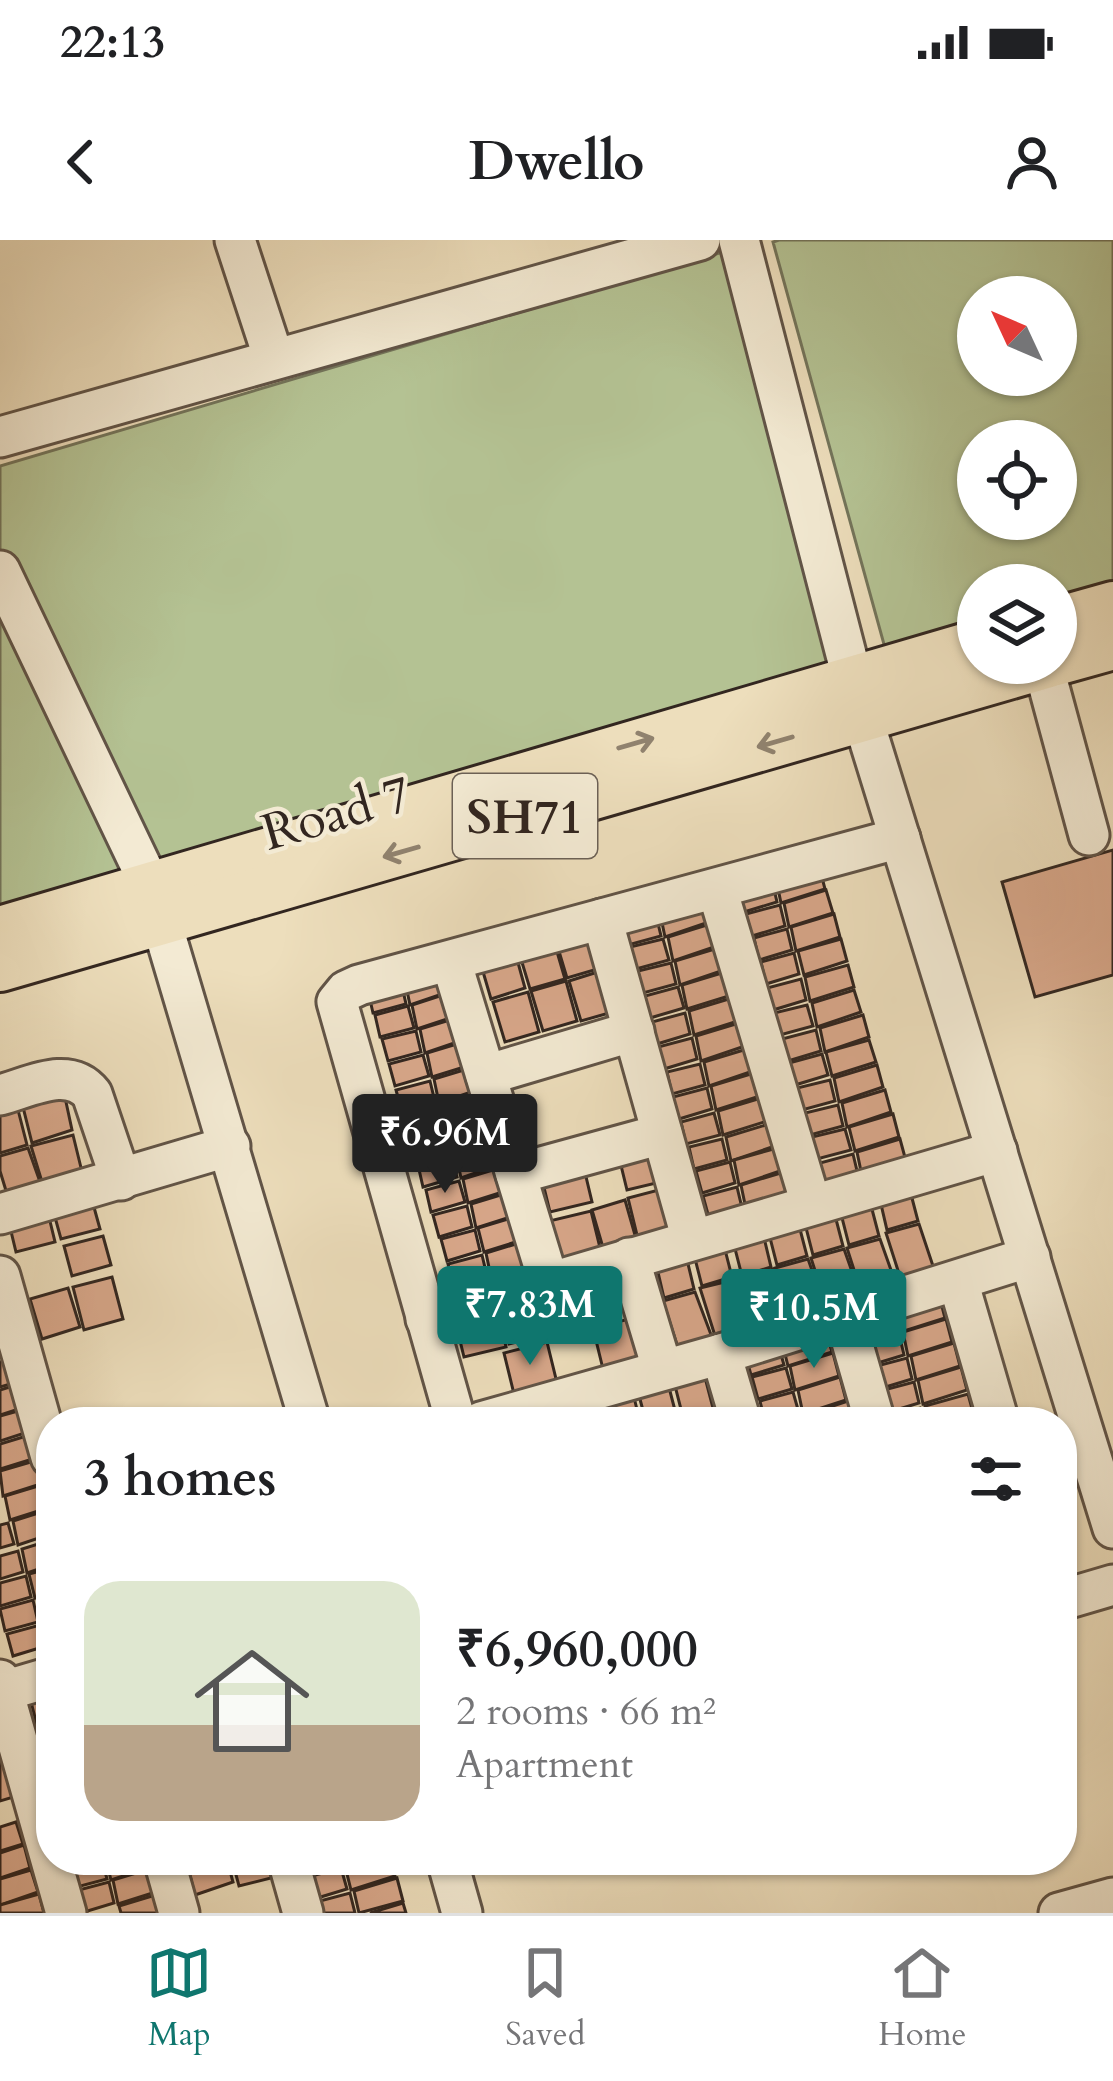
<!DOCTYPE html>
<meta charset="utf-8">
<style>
body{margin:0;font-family:Cardo,serif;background:#f2f2f2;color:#202124;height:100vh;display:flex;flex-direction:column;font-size:45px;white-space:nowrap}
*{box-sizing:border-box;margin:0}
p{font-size:39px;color:#757577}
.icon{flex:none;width:66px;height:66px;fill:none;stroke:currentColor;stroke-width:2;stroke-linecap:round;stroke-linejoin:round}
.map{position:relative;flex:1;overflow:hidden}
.details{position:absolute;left:36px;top:1167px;width:1041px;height:468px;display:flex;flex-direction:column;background:#fff;border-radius:48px;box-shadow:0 3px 9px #0004}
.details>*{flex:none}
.needle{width:78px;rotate:314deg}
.tools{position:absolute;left:957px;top:36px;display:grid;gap:24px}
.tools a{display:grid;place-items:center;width:120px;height:120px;border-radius:50%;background:#fff;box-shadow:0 3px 9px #0004;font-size:60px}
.price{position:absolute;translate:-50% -102px;padding:0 27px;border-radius:12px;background:#0f766e;color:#fff;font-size:39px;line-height:78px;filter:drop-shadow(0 3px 6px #0008)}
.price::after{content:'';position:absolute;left:50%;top:72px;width:36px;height:27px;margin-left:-18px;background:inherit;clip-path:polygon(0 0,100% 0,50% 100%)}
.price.active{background:#222;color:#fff}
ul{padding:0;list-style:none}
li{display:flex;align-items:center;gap:36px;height:300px;padding:0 48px}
li span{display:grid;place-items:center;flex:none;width:336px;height:240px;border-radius:36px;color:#555}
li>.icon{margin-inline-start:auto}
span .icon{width:144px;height:144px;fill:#fffc;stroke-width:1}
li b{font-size:51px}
h2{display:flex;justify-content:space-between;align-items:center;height:144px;padding:0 48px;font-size:51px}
.status{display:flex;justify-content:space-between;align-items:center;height:84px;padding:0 60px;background:#fff;direction:ltr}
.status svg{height:33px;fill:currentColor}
header{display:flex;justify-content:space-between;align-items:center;height:156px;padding:0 48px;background:#fff;font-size:54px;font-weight:700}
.tab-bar{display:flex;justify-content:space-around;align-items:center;height:168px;border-top:3px solid #e0e0e0;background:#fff;font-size:33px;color:#757577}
.tab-bar a{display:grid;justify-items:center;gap:6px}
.tab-bar .active{color:#0f766e}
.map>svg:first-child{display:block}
</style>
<div class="status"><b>22:13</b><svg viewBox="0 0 49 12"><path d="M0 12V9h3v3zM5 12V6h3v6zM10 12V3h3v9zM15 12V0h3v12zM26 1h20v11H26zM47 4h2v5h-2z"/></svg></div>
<header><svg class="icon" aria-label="back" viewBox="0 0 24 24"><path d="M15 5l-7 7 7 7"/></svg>Dwello<svg class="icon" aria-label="person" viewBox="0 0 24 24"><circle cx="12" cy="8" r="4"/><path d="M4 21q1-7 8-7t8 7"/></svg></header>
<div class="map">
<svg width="1113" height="1673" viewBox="0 0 1113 1673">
<rect width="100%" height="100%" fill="#eddebc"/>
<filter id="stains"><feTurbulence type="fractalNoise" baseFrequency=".00167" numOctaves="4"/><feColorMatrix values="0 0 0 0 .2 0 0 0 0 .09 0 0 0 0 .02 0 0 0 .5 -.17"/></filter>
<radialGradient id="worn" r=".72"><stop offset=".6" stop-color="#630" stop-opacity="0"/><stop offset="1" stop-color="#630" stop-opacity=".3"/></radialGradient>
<g fill="#b4c293" stroke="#73745a" stroke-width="3" fill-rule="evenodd">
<path d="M779,0H1113V344L1056,360V345H978V382L885,408L773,2ZM978,57H1056V135H978ZM978,201H1056V279H978Z"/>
<polygon points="733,9 845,420 0,667 0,226"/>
</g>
<g fill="#d8a78a" stroke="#322620" stroke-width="3">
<polygon points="1113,610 1113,735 1035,757 1002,642"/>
<polygon points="819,626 825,649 781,663 776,639"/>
<polygon points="772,641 777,662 744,672 739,650"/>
<polygon points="826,650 833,673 789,687 784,663"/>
<polygon points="703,660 709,682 665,697 660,673"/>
<polygon points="780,665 785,686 752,696 746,674"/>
<polygon points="834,674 840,697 796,711 791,687"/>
<polygon points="656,675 661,696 628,705 623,683"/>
<polygon points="710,684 717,706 673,721 668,697"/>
<polygon points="590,687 601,728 567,738 555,698"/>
<polygon points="787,689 792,710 759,720 754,698"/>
<polygon points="553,698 565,739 530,749 518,709"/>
<polygon points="663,699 669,720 636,729 630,707"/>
<polygon points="841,699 847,721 804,735 798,711"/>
<polygon points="514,708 525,748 491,759 479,718"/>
<polygon points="718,708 724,730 680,745 675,721"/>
<polygon points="794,713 799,734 766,744 761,722"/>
<polygon points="671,723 676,744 643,753 638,731"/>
<polygon points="848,725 854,747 810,761 805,737"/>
<polygon points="448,728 454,750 410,765 405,741"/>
<polygon points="604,730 616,771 581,781 569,741"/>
<polygon points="725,732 732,755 687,769 682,745"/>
<polygon points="801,739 806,760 773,770 767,748"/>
<polygon points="566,741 577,781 543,791 531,751"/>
<polygon points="401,742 406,764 373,773 368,751"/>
<polygon points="678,747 684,768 650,778 645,756"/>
<polygon points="854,750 861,772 817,787 812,763"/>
<polygon points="455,751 462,774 417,789 412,765"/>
<polygon points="528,752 539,792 505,802 493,762"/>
<polygon points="732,758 738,781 694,795 689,771"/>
<polygon points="807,765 813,786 780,795 774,773"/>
<polygon points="408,766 414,788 380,797 375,775"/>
<polygon points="685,773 690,794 657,804 652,782"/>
<polygon points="863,775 869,797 825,812 820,788"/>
<polygon points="463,776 469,798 425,813 420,789"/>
<polygon points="739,783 745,806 701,821 696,796"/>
<polygon points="816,790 821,811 788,821 782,799"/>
<polygon points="416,791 421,812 388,821 382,799"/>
<polygon points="692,798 697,819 664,829 658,807"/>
<polygon points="470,800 477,823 432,837 427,813"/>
<polygon points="869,800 876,822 832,836 826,812"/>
<polygon points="747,809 753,831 709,846 704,822"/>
<polygon points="822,814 828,835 795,845 789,823"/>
<polygon points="423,815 429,836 395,846 389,824"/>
<polygon points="700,824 705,845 672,854 667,832"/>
<polygon points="877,825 883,847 839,862 834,838"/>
<polygon points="477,826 483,848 439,863 434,839"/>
<polygon points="754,833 760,856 716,870 711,846"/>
<polygon points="830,840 835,861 802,870 797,848"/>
<polygon points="430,841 435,862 402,872 396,850"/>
<polygon points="63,848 72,890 32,903 21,859"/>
<polygon points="707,848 712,869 679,879 673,857"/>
<polygon points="885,850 891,872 847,887 842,863"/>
<polygon points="484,851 490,874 446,888 441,864"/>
<polygon points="761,858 767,881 723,895 718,871"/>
<polygon points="16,862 27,905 0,913 0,867"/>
<polygon points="838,865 843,886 810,895 805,873"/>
<polygon points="437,866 442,887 409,897 403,875"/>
<polygon points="714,873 720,895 686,904 681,882"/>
<polygon points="893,874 899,897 855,911 849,887"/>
<polygon points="492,876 498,899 454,913 449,889"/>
<polygon points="769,884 775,906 731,921 726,897"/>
<polygon points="845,889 851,910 817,919 812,897"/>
<polygon points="445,891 450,912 417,922 411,900"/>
<polygon points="73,895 84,940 46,955 31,906"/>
<polygon points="659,898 669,940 627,950 617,909"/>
<polygon points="722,899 727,920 694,929 689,907"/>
<polygon points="900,899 906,921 862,936 857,912"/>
<polygon points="498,901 504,923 461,938 456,914"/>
<polygon points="28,908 45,956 11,967 0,931 0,916"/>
<polygon points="777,908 783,930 739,945 734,920"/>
<polygon points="853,914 858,935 825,944 820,923"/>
<polygon points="451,916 457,937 423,947 418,925"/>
<polygon points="582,920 592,962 550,972 540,931"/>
<polygon points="730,922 735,943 702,953 696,931"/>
<polygon points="506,926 512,949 468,963 463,939"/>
<polygon points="784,932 790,955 746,969 741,945"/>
<polygon points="907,939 918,981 887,990 877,947"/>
<polygon points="459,941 465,962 431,972 426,950"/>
<polygon points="670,947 681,988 638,999 628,958"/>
<polygon points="737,947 742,968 709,978 703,956"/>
<polygon points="514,951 520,974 476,988 471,964"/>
<polygon points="868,954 879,996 849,1005 838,962"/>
<polygon points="92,960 100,989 61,999 53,970"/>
<polygon points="625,960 637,1002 604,1011 592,970"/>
<polygon points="832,964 843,1006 813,1015 802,972"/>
<polygon points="467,966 472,987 439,997 433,975"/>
<polygon points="591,971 601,1012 555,1023 545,982"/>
<polygon points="48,973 55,1002 16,1012 9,983"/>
<polygon points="796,974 807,1016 777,1025 766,982"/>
<polygon points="521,975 528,998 484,1012 478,988"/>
<polygon points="919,984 935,1032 902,1043 886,993"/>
<polygon points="761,985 771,1027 742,1036 731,993"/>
<polygon points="475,990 480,1011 447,1021 441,999"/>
<polygon points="721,994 732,1037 702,1046 691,1003"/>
<polygon points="103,996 111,1025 72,1036 64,1006"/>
<polygon points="880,999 897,1047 863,1058 847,1008"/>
<polygon points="529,1000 535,1023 491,1037 486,1013"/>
<polygon points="684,1007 694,1049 664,1058 654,1015"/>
<polygon points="844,1009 861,1057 827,1068 811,1018"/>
<polygon points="482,1015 487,1036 454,1046 448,1024"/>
<polygon points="808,1019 825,1067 791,1078 775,1028"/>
<polygon points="773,1029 790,1078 756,1089 740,1039"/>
<polygon points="112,1037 123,1079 84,1090 73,1047"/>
<polygon points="733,1040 750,1088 716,1099 700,1048"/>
<polygon points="572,1044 583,1085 547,1095 536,1054"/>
<polygon points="68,1048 80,1087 42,1099 30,1059"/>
<polygon points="695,1052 713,1100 679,1111 663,1061"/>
<polygon points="534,1054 545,1095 509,1104 498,1064"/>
<polygon points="939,1055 945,1078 901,1092 896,1068"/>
<polygon points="496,1065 506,1107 464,1117 454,1076"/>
<polygon points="892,1070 897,1091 864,1101 858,1079"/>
<polygon points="629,1079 639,1119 603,1129 593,1088"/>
<polygon points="946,1079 952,1102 908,1116 903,1092"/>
<polygon points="825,1089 832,1112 788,1126 782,1102"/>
<polygon points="899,1094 904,1115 871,1125 866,1103"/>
<polygon points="547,1102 557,1143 514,1154 504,1113"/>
<polygon points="954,1103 960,1126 916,1140 911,1116"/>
<polygon points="778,1104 784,1125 751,1135 745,1113"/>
<polygon points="833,1113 839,1136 795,1150 790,1126"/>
<polygon points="907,1118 912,1139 879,1149 873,1127"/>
<polygon points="10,1119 17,1142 0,1147 0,1122"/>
<polygon points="702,1126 713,1168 683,1177 672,1134"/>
<polygon points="961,1127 967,1150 923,1164 918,1140"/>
<polygon points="786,1128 792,1149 758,1159 752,1137"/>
<polygon points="666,1136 677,1178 646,1182 636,1144"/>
<polygon points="840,1137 846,1160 803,1174 798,1150"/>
<polygon points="914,1142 919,1163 886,1173 880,1151"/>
<polygon points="19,1144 25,1167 0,1175 0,1150"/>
<polygon points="631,1145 640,1182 607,1182 600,1154"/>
<polygon points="793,1152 799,1173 765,1182 760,1161"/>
<polygon points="968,1154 974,1176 955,1182 928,1182 925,1166"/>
<polygon points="848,1161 853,1182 806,1182 805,1175"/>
<polygon points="920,1168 924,1182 888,1182 887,1177"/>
<polygon points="25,1169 31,1191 0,1201 0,1176"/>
<polygon points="714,1171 718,1182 682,1182 682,1180"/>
<polygon points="33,1194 39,1217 0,1229 0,1204"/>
<polygon points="41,1219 47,1242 3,1256 0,1231"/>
<polygon points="48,1243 51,1267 10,1280 5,1256"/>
<polygon points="51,1269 51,1294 18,1305 13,1281"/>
<polygon points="8,1283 14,1304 0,1308 0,1285"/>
<polygon points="51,1300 51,1325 27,1333 22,1309"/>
<polygon points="18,1311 23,1332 0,1339 0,1316"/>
<polygon points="51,1328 51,1353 35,1358 29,1334"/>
<polygon points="26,1336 31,1357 0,1366 0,1343"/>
<polygon points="51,1354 51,1379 42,1382 37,1358"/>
<polygon points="33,1360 38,1382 5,1391 0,1369"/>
<polygon points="40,1385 46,1406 13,1416 7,1394"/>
<polygon points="51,1448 51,1494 40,1497 29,1454"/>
<polygon points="51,1497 51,1541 38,1500"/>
<polygon points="0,1507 20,1555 0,1561"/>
<polygon points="16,1582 23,1604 0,1611 0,1587"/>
<polygon points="24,1605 30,1628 0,1638 0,1613"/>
<polygon points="94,1620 102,1620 107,1639 73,1648 68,1627"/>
<polygon points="106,1620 153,1620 154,1626 111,1640"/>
<polygon points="186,1620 227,1620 233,1642 195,1655"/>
<polygon points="232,1620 274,1620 279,1636 239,1646"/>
<polygon points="303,1620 339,1620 340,1624 307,1634"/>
<polygon points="365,1620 390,1620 395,1636 351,1650 345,1626"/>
<polygon points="156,1627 162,1650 118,1664 113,1640"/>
<polygon points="341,1628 347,1649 314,1659 308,1637"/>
<polygon points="31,1630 38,1652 0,1665 0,1639"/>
<polygon points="397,1638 403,1661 359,1673 354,1651"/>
<polygon points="109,1642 114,1663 81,1673 75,1651"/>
<polygon points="162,1653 167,1673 121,1673 119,1666"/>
<polygon points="350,1653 355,1673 319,1673 316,1662"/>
<polygon points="39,1654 44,1673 0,1673 0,1665"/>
<polygon points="403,1663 406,1673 370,1673"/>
</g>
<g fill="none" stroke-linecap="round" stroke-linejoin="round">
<g stroke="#615447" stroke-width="45">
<g id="minor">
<polyline points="235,0 274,119"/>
<polyline points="739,0 862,476 1113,1288"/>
<polyline points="0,197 700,0"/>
<polyline points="0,331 151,647 310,1182"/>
<polyline points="1043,425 1089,595"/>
<polyline points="717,649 811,964"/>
<polyline points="602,679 692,1000"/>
<polyline points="451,721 549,1043"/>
<polyline points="486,835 634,791"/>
<path d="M0,855C30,847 69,825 92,854L121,940"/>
<polyline points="516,934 662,894"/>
<polyline points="0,974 230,906"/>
<polyline points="629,1018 662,1128"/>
<polyline points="0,1036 51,1217"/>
<polyline points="958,1041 999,1182"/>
<polyline points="844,1074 875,1182"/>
<polyline points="426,1079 997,911"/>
<polyline points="721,1114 741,1182"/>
<polyline points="456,1182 337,762 346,751 359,745 900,598"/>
<polyline points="481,1182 721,1114 1030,1017"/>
<polyline points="1062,1360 1113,1345"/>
<polyline points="0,1440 66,1673"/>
<polyline points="0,1452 51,1437"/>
<polyline points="164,1620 179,1673"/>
<polyline points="288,1620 303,1673"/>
<polyline points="447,1620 462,1673"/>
<polyline points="1059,1673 1113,1658"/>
</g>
</g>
<g stroke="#322620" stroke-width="54">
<g id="major">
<polyline points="1056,382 1113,366"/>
<polyline points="1056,421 1113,405"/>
<polyline points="0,691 978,404"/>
<polyline points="0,727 1049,423"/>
</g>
</g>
<use href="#minor" stroke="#f3ead3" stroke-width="39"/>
<use href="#major" stroke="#eddebc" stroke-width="48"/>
</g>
<defs><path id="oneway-shaft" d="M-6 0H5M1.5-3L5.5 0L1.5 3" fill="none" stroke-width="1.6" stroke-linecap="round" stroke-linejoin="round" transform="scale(3)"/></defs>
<g stroke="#90826e">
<use href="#oneway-shaft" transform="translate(775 502) rotate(164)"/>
<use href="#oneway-shaft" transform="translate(636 503) rotate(-16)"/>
<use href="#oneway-shaft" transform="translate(401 612) rotate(164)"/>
</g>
<g text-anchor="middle" stroke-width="9" stroke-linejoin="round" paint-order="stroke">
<rect fill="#f3ead3" stroke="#6c6156" stroke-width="3" x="453" y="534" width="144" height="84" rx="9"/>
<g font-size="48" font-weight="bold" fill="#322620">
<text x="525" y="593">SH71</text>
</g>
<g font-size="51" fill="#322620" stroke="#f3ead3">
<text transform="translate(336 572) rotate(-16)" y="18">Road 7</text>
</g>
</g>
<rect width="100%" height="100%" filter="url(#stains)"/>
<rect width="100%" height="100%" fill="url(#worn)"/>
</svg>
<div class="tools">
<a><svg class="needle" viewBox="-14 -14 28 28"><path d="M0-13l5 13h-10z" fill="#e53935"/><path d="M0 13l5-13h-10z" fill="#757577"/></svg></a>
<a><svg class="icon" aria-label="locate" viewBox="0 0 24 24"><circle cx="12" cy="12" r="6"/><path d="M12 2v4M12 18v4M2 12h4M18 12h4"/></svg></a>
<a><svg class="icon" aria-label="layers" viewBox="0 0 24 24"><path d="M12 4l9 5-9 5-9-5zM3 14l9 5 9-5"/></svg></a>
</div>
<b class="price active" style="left:445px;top:956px">₹6.96M</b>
<b class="price" style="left:530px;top:1128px">₹7.83M</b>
<b class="price" style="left:814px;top:1131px">₹10.5M</b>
<section class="details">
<h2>3 homes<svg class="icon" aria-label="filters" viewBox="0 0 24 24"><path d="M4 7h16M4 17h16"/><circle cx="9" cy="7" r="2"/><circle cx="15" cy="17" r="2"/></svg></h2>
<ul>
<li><span style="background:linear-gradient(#dfe7d0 60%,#b9a48a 0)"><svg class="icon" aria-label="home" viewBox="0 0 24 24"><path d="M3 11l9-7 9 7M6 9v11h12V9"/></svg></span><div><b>₹6,960,000</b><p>2 rooms · 66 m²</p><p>Apartment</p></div></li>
</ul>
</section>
</div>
<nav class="tab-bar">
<a class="active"><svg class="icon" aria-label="map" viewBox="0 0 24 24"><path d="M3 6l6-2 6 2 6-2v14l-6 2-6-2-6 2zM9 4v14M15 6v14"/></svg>Map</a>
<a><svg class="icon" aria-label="saved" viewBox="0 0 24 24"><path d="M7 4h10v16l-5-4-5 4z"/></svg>Saved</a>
<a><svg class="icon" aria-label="home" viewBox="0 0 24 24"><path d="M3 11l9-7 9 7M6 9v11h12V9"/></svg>Home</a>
</nav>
